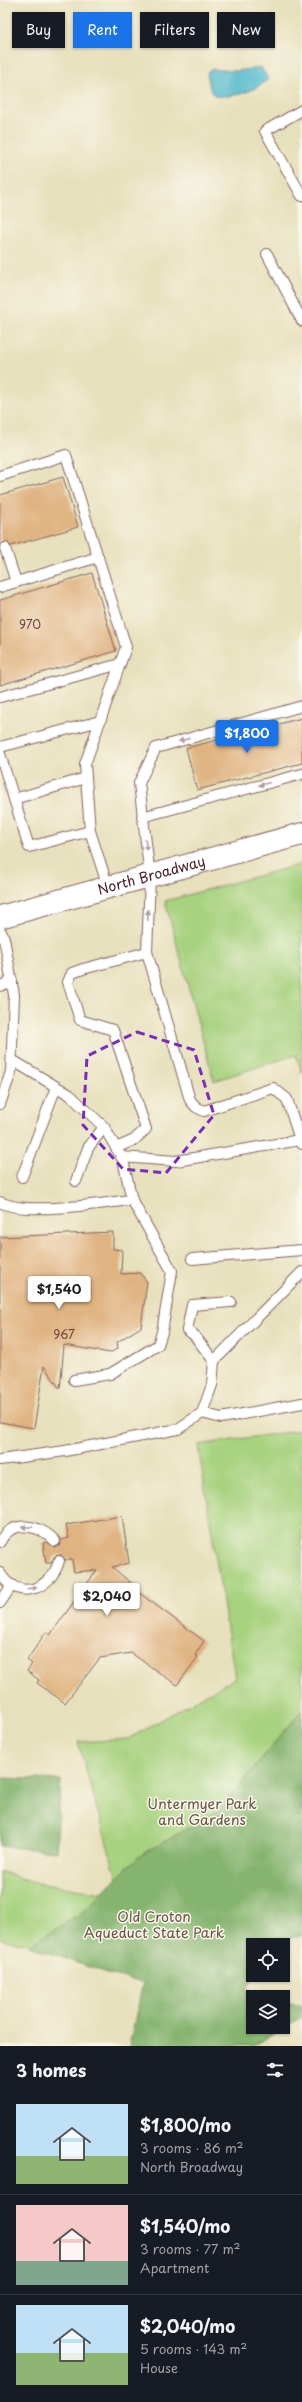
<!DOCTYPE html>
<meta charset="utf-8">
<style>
body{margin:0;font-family:"Playpen Sans",sans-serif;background:#242831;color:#f1f3f6;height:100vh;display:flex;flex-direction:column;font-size:15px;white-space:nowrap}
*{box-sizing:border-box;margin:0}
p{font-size:13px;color:#9ea1a6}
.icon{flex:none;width:22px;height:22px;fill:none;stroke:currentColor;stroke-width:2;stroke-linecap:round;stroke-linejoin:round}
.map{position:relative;height:2046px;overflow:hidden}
.details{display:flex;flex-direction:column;background:#171b24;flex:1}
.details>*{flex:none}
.guide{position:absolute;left:12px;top:12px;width:278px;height:36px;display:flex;gap:8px}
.buttons{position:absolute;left:246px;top:1938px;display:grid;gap:8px}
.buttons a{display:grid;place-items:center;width:44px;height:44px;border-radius:0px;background:#171b24;box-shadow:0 1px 3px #0004;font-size:20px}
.price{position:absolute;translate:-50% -34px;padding:0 9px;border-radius:4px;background:#fff;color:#222;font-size:13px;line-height:26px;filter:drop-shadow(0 1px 2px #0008)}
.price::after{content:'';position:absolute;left:50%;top:24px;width:12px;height:9px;margin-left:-6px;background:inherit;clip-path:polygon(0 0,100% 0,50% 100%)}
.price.on{background:#1a73e8;color:#fff}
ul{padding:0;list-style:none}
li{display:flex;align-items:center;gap:12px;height:100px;padding:0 16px}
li+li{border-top:1px solid #363941}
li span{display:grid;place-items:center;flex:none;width:112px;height:80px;border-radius:0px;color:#555}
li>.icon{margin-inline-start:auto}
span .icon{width:48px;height:48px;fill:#fffc;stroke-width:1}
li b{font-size:17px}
h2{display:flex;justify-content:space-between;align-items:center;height:48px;padding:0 16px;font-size:17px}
.pill{padding:0 14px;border-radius:0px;background:#171b24;box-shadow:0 1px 3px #0004;font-size:14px;line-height:36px}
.pill.on{background:#1a73e8;color:#fff}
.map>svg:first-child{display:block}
</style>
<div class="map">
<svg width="302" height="2046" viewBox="0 0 302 2046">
<rect width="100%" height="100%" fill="#fbf7ec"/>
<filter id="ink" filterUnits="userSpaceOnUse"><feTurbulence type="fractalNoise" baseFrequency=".025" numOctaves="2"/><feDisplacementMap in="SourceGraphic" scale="8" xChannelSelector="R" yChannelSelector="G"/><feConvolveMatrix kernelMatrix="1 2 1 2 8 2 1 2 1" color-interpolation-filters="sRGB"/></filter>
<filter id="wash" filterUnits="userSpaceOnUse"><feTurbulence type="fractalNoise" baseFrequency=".012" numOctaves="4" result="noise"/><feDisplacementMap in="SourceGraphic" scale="16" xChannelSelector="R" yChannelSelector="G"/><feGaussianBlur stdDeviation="0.9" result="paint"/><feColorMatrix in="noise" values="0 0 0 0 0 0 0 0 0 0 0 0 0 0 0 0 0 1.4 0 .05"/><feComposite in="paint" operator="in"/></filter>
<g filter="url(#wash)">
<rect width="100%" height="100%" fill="#e7e0bc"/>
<g fill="#a7d27f" stroke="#787855">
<polygon points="302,864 302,1074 296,1055 214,1081 165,901"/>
<polygon points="302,1430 302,1923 153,1958 8,1941 0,1938 0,1871 30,1882 122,1896 78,1742 128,1739 235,1678 198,1445"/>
</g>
<g fill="#85b46e" stroke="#686a4c">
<polygon points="302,1710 302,1936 281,1940 278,1945 253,1945 253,1975 256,1975 246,1989 271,1997 253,1997 253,2027 283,2027 283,2001 302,2006 302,2017 253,2046 129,2046 143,1983 107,1973 29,1946 85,1910 138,1857 219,1810"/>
<polygon points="0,1778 61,1780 56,1851 0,1846"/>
</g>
<path fill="#4db8ca" stroke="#4c6c7a" d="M261,67L268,79C252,93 235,97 215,96L210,89L207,73L212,69L237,71Z"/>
<g id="blocks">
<g fill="#e0b482">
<polygon points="63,477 78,527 11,546 7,542 0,544 0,495"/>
<polygon points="92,573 116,651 0,685 0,600"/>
<polygon points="302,718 302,763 197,790 186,748"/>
<polygon points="113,1232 113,1249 122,1250 121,1274 140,1273 147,1282 141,1327 117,1342 118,1348 110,1353 64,1345 60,1389 44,1366 34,1428 0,1422 0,1237"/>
<polygon points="122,1516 129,1563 112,1567 136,1587 134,1589 204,1641 195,1655 198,1657 177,1685 131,1653 100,1658 65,1703 37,1683 39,1680 27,1671 32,1664 27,1660 46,1632 50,1635 97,1570 74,1572 72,1559 65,1560 61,1555 55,1556 51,1563 46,1563 43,1543 47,1542 54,1547 59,1546 61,1540 69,1538 66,1525"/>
</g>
</g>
</g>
<g filter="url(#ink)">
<use href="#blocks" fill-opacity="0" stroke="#81635e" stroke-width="1"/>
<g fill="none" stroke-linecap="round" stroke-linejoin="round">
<g stroke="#81635e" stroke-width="12">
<g id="service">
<polyline points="302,110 265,131 302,196"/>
<polyline points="267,254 302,321"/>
<polyline points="0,476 66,455 126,647 85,764 90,831 108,887"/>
<polyline points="5,548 16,582"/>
<polyline points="0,587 98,557"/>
<polyline points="0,697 120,664"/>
<polyline points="0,747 100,721"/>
<polyline points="0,754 29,847 90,831"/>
<polyline points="14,799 86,778"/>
<polyline points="142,817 302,774"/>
<polyline points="0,930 4,938 14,995 11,1072 0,1104"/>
<polyline points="147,952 150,877 139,783 156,748 302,706"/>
<polyline points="0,986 12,981"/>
<polyline points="12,1060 70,1095 104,1127 123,1160 132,1200 172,1271 162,1332 158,1345 110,1374 74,1380"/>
<polyline points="116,1148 134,1140 146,1129 113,1030 80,1020 68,982 72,973 83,969 147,952 190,1100 196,1107 204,1111 273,1088 287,1099 300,1140"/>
<polyline points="121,1157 176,1161 300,1140 302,1144"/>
<polyline points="22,1177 56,1087"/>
<polyline points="76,1181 88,1148 104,1127"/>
<path d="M0,1202C26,1216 101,1203 132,1200"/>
<polyline points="192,1259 302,1250"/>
<polyline points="214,1361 302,1272"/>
<polyline points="202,1413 221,1418 302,1403"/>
<polyline points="0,1460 65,1451 178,1429 202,1413 212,1385 214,1361 194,1335 187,1330 192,1305 231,1302"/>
<path d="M0,1542C11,1518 41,1525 55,1541"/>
<path d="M0,1573C17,1602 51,1590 59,1561"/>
<polyline points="0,1603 12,1585"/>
</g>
</g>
<g stroke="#81635e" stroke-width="24">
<g id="primary">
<path id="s1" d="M0,917L302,834"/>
</g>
</g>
<use href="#service" stroke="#fff" stroke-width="10"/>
<use href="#primary" stroke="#fff" stroke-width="22"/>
</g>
<defs><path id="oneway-solid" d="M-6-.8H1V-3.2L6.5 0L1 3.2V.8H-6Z"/></defs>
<g fill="#ae9aa0">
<use href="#oneway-solid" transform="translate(184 740) rotate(164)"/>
<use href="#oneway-solid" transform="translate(264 784) rotate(165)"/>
<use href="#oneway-solid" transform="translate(146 845) rotate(83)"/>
<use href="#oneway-solid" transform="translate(148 915) rotate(-88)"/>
<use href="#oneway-solid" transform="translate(27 1527) rotate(179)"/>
<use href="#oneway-solid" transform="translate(32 1588) rotate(-9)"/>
</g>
</g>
<path fill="none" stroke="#7b2cbf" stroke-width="3" stroke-dasharray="8 5" stroke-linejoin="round" d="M137,1032L194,1050L214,1115L166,1173L123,1169L83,1125L87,1056Z"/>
<g text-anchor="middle" stroke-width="3" stroke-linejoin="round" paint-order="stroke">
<g font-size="12" fill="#704441">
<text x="30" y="629">970</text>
<text x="64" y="1339">967</text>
</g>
<g font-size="14" fill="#4a1f2b" stroke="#fbf7ec">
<text dy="5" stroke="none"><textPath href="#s1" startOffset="157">North Broadway</textPath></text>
</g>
<g font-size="14" fill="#654" stroke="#fbf7ec">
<text x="202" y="1809">Untermyer Park<tspan x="202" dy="16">and Gardens</tspan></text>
<text x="154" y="1922">Old Croton<tspan x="154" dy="16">Aqueduct State Park</tspan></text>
</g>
</g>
</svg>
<div class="buttons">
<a><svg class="icon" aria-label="locate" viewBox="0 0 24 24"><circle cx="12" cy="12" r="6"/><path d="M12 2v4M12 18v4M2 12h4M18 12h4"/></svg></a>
<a><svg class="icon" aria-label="layers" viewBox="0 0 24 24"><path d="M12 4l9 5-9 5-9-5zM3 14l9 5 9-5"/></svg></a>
</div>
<b class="price on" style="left:247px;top:754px">$1,800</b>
<b class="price" style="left:59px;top:1310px">$1,540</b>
<b class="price" style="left:107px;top:1617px">$2,040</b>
<div class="guide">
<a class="pill">Buy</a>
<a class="pill on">Rent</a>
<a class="pill">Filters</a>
<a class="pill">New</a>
</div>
</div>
<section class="details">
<h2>3 homes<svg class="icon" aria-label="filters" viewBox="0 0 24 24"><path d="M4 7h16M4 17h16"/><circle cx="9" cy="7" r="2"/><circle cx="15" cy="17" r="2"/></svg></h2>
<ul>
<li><span style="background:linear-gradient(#bfe0f5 65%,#8fb573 0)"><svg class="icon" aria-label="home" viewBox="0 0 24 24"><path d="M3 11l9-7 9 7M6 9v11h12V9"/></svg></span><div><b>$1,800/mo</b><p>3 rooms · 86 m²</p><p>North Broadway</p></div></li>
<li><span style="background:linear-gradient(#f6c9c9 70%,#7fa58c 0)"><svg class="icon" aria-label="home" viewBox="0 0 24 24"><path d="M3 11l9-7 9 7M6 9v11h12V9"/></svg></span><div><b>$1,540/mo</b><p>3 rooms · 77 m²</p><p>Apartment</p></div></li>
<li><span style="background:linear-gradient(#bfe0f5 60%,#8fb573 0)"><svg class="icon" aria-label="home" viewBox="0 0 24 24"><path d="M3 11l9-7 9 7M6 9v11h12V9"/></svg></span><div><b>$2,040/mo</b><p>5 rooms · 143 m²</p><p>House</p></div></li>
</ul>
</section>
